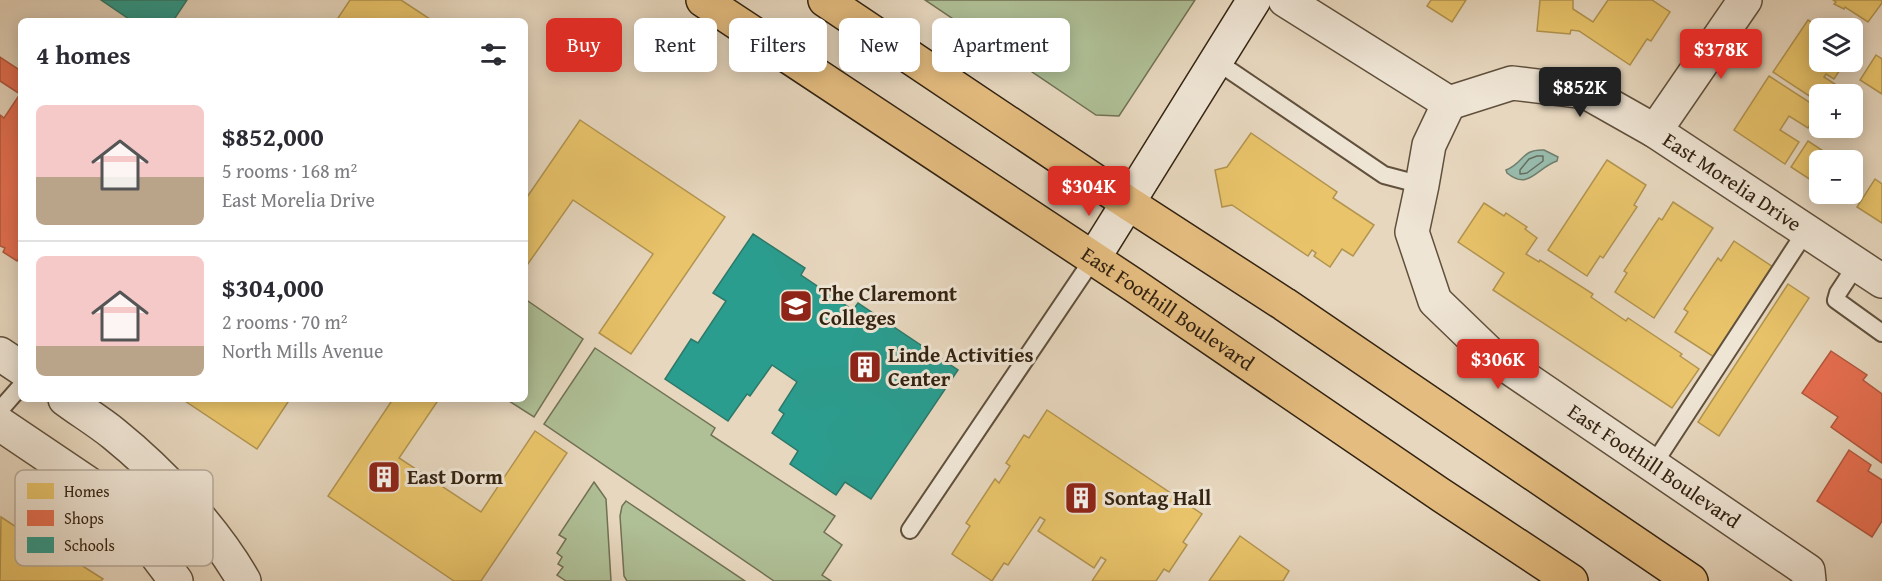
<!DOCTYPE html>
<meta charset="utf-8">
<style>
body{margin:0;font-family:"Gentium Book Plus",serif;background:#f2f2f3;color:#2b2b33;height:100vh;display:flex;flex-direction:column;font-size:22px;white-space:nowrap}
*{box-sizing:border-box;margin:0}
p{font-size:20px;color:#7c7c81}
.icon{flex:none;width:33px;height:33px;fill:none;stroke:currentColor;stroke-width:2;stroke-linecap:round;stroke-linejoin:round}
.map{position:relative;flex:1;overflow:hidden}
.side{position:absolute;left:18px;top:18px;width:510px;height:384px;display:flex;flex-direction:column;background:#fff;border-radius:9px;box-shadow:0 3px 15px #0003}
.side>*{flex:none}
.banner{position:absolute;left:546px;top:18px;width:570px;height:54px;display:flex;gap:12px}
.buttons{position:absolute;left:1809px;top:18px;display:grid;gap:12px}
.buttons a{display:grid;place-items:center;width:54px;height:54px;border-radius:9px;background:#fff;box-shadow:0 3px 15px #0003;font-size:30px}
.price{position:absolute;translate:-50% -51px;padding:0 14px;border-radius:6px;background:#d93025;color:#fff;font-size:20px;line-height:39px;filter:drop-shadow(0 2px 3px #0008)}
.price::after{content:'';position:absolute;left:50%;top:36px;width:18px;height:14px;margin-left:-9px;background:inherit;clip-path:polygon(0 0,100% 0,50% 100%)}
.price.active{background:#222;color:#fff}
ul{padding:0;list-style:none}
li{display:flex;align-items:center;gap:18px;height:150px;padding:0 18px}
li+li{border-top:2px solid #e1e1e2}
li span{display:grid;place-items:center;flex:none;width:168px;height:120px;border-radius:9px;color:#555}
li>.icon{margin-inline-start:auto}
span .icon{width:72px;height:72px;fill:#fffc;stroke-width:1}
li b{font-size:26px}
h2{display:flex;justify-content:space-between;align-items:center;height:72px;padding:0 18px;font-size:26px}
.chip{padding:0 21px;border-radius:9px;background:#fff;box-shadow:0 3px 15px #0003;font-size:21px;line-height:54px}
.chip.active{background:#d93025;color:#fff}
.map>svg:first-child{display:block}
</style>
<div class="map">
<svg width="1882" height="581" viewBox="0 0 1882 581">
<rect width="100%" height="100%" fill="#e7d7be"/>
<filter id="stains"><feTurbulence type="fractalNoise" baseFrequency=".00333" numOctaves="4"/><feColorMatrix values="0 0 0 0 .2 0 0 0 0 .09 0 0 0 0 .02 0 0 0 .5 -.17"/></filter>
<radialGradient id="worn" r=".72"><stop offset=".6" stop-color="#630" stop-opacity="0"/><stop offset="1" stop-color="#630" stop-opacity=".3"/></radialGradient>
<g fill="#afbf96" stroke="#717154" stroke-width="1.5">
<polygon points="925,0 1195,0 1119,116 1096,115"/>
<polygon points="525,299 583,339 534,417 506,399 525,399"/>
<polygon points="595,348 715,428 711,435 835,516 824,532 842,545 822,575 831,581 774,581 544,424"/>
<polygon points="594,482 606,499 611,581 566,581 557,575 563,567 558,564 562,557 557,553 566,539 559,535"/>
<polygon points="626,501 745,581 627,581 624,576 620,516 622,506"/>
</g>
<path fill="#98baab" stroke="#707e6d" stroke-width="1.5" d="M1544,150L1558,157L1557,161C1536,168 1529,191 1507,173L1506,170C1524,163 1521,149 1544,150Z"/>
<g fill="#e9c46a" stroke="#b2944f" stroke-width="1.5">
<polygon points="350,0 401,0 433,21 336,21"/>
<polygon points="1431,0 1466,0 1452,22 1427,6"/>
<polygon points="1540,0 1573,0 1573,9 1593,22 1608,0 1652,0 1670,12 1651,41 1647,39 1630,65 1579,31 1571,30 1570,34 1537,31"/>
<polygon points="1833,0 1882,0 1882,3 1868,22 1845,7 1844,9 1834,4 1836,2"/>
<polygon points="1808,20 1821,28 1820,28 1820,62 1845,62 1834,79 1826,74 1824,77 1841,88 1837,94 1820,94 1820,103 1773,72"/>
<polygon points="1876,55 1882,59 1882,94 1860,80"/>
<polygon points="1769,76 1820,109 1808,128 1789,116 1780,130 1799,142 1785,164 1734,130"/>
<polygon points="580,120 725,217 631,354 599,333 653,254 573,200 525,268 525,200"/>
<polygon points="1251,133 1337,192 1333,198 1374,225 1353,256 1342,249 1330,267 1314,256 1316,253 1312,250 1308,256 1232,205 1222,207 1215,170 1227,167"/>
<polygon points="1808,141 1834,158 1832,160 1820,160 1820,181 1817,184 1791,167"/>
<polygon points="1607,160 1646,185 1634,205 1637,207 1603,258 1600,256 1587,276 1548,250"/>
<polygon points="1875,179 1882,184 1882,223 1857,207"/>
<polygon points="1673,202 1713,228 1654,318 1615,292 1627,273 1624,271 1659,218 1662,220"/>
<polygon points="1484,203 1504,216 1506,213 1527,227 1525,229 1537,238 1526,254 1539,262 1540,260 1593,294 1591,297 1626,321 1628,318 1682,354 1680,356 1699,369 1672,408 1493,290 1504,273 1458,242"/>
<polygon points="1734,241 1773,267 1714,357 1675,332 1688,312 1684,309 1718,258 1721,261"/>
<polygon points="1788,284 1809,298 1719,436 1698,422"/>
<polygon points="182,399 290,399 257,449"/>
<polygon points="393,399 439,399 399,458 481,512 535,431 567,453 481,581 454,581 328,496"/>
<polygon points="1047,410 1202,514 1183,542 1187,545 1169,572 1164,569 1156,581 1092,581 1106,560 1101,557 1094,568 1038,531 1045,520 1040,517 1008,565 1004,563 992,581 952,554 970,526 966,523 995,479 999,483 1010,466 1006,463 1024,435 1029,438"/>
<polygon points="1,517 36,540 37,537 103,579 101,581 0,581"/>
<polygon points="1240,536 1289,571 1283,581 1209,581"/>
</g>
<g fill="#e76f51" stroke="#b1583e" stroke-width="1.5">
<polygon points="0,57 21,71 21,259 19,258 17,261 3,252 5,248 0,246 0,115 4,118 20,94 0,81"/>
<polygon points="1831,351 1867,375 1863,380 1882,394 1882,463 1831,427 1838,417 1802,393"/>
<polygon points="1849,450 1871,465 1868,471 1882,480 1882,521 1872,537 1817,501"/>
</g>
<g fill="#2a9d8f" stroke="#2d7869" stroke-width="1.5">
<polygon points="101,0 187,0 173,21 132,21"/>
<polygon points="753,234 805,268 801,275 853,310 858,303 958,370 871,499 845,482 836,495 790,464 798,451 772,433 784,414 779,410 797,382 772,365 750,396 747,394 728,421 665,379 691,339 698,343 726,301 713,293"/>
</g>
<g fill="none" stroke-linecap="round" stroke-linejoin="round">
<polygon stroke="#666e5e" stroke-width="1.5" points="1537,156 1543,156 1543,161 1527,173 1520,174 1520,170 1529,159"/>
<g stroke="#60503c" stroke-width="20">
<g id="service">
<polyline points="1216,61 1384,175 1422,185"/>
<polyline points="1857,264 1838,293 1836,300 1882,333"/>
<polyline points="0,410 21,386"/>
<polyline points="1653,465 1806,231"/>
<polyline points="910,530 1093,259"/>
</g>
</g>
<g stroke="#60503c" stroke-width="36">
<g id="minor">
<path id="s1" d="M1285,0L1449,103L1512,83L1586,92L1655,131L1882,281"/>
<path id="s2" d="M1449,103L1429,145L1422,185L1412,232L1435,301L1491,355L1808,571L1809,581"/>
<polyline points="1655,131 1745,0"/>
<polyline points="0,354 21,368"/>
<path d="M65,399C81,411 98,421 114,434C161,472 214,528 244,581"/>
<polyline points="0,424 89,484 126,515 176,581"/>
</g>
</g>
<g stroke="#332311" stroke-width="36">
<polyline id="secondary" points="1093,259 1254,0"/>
</g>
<g stroke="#332311" stroke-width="36">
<g id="primary">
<path id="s3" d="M703,0L1135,286L1438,493L1571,581"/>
<polyline points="825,0 1128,203 1284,304 1691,581"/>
</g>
</g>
<use href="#service" stroke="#efe5d5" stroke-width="16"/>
<use href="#minor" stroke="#efe5d5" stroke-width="33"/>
<use href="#secondary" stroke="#efe5d5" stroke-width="33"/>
<use href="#primary" stroke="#e4bc7f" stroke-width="33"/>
</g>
<defs>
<g id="university-square" transform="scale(1.725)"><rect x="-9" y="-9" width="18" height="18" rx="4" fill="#8f2418" stroke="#efe5d5"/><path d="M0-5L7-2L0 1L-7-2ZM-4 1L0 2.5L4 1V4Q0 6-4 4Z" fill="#fff"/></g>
<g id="building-square" transform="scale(1.725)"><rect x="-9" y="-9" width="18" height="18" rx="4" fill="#8f2418" stroke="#efe5d5"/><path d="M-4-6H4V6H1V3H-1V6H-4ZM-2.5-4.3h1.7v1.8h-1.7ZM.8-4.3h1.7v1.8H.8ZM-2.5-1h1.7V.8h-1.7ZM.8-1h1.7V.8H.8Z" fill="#fff"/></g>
</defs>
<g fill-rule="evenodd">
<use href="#university-square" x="796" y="306"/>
<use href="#building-square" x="865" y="367"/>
<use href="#building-square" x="384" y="477"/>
<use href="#building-square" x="1081" y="498"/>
</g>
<g text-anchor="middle" stroke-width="6" stroke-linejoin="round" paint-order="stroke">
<g font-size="21" fill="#332311" stroke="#efe5d5">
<text dy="7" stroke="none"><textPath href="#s1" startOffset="506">East Morelia Drive</textPath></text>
<text dy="7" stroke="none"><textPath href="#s3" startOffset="558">East Foothill Boulevard</textPath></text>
<text dy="7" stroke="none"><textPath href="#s2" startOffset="483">East Foothill Boulevard</textPath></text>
</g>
<g font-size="21" font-weight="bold" fill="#332311" stroke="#efe5d5" text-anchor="start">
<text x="819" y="301">The Claremont<tspan x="819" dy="24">Colleges</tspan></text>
<text x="888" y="362">Linde Activities<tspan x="888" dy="24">Center</tspan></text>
<text x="407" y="484">East Dorm</text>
<text x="1104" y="505">Sontag Hall</text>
</g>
</g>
<rect x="15" y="470" width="198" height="96" rx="9" fill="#efe5d5" stroke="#b7ab9a" stroke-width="1.5"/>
<rect x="27" y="483" width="27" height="16" fill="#e9c46a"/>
<rect x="27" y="510" width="27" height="16" fill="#e76f51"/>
<rect x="27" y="537" width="27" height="16" fill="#2a9d8f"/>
<g font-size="16" fill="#332311">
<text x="64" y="497">Homes</text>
<text x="64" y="524">Shops</text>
<text x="64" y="551">Schools</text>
</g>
<rect width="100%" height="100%" filter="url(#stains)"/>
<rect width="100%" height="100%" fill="url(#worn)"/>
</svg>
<div class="buttons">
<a><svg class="icon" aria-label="layers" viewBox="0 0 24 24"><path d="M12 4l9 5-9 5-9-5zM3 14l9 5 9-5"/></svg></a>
<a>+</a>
<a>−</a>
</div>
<b class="price" style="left:1721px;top:80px">$378K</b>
<b class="price active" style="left:1580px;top:118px">$852K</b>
<b class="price" style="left:1089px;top:217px">$304K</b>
<b class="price" style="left:1498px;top:390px">$306K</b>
<div class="banner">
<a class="chip active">Buy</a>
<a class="chip">Rent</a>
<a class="chip">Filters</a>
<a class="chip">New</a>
<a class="chip">Apartment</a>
</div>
<section class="side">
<h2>4 homes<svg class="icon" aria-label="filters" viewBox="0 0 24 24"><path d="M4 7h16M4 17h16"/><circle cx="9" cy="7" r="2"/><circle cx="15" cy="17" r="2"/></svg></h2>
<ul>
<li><span style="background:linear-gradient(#f6c9c9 60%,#b9a48a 0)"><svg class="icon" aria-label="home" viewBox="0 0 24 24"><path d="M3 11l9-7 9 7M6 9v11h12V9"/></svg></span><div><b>$852,000</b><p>5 rooms · 168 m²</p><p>East Morelia Drive</p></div></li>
<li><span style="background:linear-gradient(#f6c9c9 75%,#b9a48a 0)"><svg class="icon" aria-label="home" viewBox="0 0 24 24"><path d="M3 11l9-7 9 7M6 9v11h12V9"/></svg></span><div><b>$304,000</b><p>2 rooms · 70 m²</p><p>North Mills Avenue</p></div></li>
</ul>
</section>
</div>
